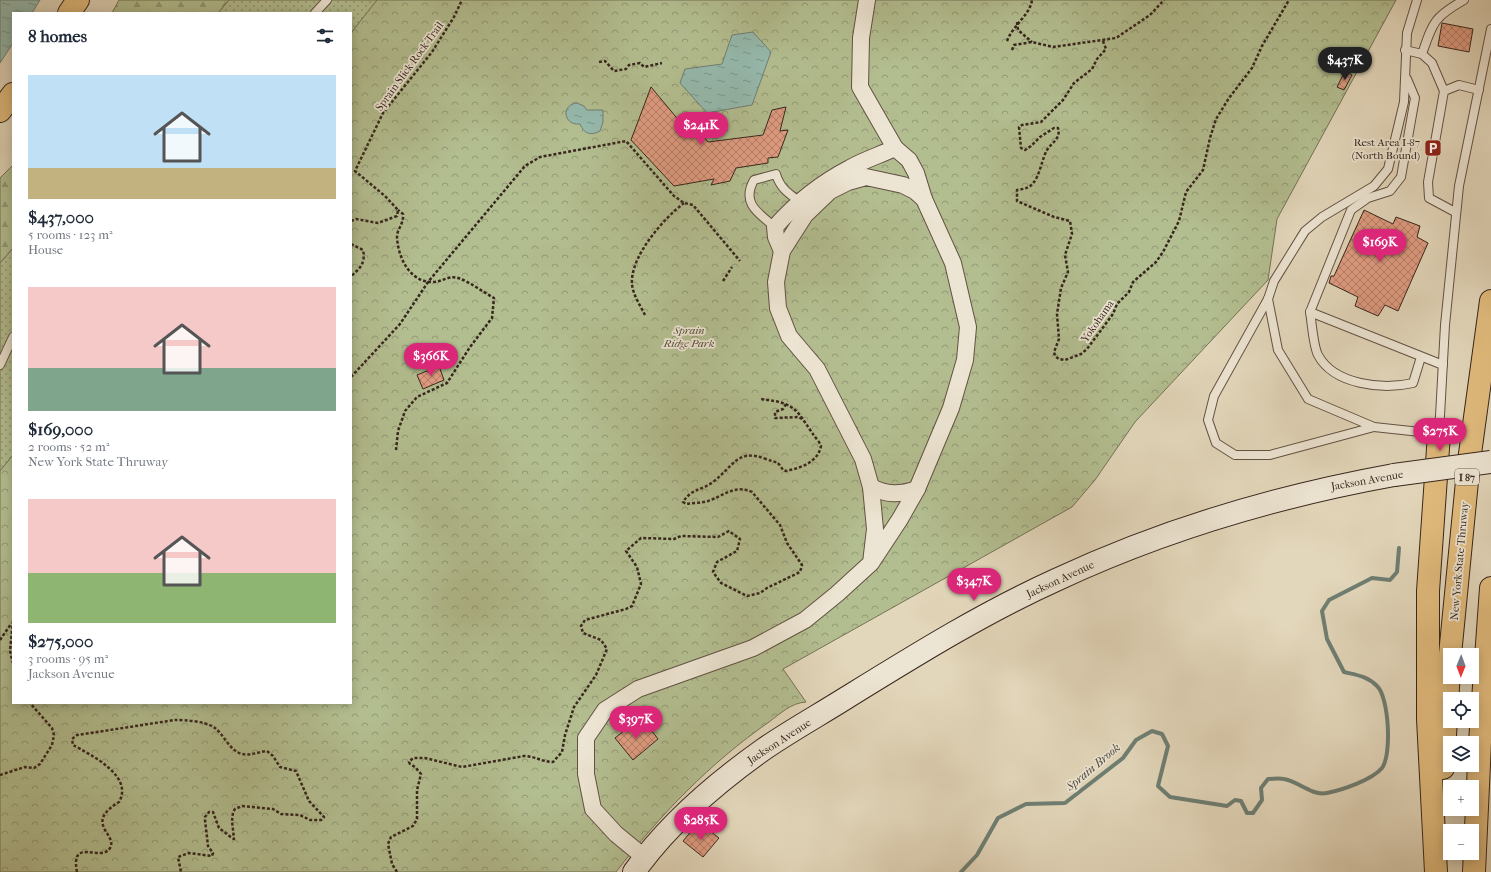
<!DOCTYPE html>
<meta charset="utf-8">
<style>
body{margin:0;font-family:"IM FELL French Canon",serif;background:#f6f6f7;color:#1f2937;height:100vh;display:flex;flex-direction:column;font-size:15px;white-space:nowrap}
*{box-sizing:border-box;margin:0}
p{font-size:13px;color:#747a83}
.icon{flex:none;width:22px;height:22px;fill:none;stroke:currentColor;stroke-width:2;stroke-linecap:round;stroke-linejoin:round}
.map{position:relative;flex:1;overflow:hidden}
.drawer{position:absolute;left:12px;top:12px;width:340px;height:692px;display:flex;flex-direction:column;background:#fff;border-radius:0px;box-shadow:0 2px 10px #0003}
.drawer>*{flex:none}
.needle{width:26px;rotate:181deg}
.tools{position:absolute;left:1443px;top:648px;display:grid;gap:8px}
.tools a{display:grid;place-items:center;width:36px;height:36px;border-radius:0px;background:#fff;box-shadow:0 2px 10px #0003;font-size:20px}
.price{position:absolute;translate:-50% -34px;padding:0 9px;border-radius:14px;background:#db2777;color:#fff;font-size:13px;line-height:26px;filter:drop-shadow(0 1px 2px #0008)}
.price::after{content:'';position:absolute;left:50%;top:24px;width:12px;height:9px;margin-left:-6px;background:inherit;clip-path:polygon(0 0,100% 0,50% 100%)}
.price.current{background:#222;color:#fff}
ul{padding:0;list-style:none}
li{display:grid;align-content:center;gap:8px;height:212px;padding:0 16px}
li span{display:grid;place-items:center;height:124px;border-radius:0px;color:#555}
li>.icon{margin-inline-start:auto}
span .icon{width:72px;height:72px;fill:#fffc;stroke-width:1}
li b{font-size:17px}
h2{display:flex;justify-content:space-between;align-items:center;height:48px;padding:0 16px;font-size:17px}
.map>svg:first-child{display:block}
</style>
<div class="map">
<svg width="1491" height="872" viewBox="0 0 1491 872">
<defs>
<pattern id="grass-dots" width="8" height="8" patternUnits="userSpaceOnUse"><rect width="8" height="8" fill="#b3be90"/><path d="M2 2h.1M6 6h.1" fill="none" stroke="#929a75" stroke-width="1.8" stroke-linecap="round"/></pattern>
<pattern id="forest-firs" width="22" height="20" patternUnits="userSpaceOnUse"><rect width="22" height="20" fill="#b3be90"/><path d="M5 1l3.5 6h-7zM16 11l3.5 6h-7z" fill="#929a75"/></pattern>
<pattern id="park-crowns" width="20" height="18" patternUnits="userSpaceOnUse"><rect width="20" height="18" fill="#b3be90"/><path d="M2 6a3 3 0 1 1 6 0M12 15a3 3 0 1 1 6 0" fill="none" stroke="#929a75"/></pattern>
<pattern id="water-ripples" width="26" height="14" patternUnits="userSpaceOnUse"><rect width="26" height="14" fill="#95baae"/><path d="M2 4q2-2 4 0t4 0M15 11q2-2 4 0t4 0" fill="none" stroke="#7a978d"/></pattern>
<pattern id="building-cross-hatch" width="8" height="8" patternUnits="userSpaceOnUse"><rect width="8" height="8" fill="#e09c81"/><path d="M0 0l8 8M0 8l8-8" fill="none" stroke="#b67f69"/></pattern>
</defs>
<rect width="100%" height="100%" fill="#e3d7bb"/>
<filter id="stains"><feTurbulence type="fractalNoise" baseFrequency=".005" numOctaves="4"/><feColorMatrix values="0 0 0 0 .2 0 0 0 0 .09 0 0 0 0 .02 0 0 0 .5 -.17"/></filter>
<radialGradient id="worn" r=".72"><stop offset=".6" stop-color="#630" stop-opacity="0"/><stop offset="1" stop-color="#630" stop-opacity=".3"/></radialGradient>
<g fill="url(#grass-dots)" stroke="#757256">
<polygon points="229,0 418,0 351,86 351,13 218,13"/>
<polygon points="13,248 13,489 0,505 0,263"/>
</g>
<g fill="url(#forest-firs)" stroke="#757256">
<polygon points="119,0 229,0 218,13 112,13"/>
<polygon points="13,165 13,248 0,263 0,178"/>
</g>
<path fill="url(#park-crowns)" stroke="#757256" d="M377,0H1396L1277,219L1268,280L1135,422L1095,480L1072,507L783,669L806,702C791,703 781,713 769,722C710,763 660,815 616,872H0V471L13,455V703H351V33Z"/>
<g fill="url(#water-ripples)" stroke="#6f7f74">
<polygon points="0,0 40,0 32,13 13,13 13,43 0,63"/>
<polygon points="753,32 771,52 752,105 707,113 680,83 685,69 722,64 732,35"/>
<path d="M577,103L584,106L587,110H603V122L600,131C591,136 584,134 580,124C564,126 560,105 577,103Z"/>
</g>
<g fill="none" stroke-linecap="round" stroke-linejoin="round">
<path stroke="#6f7f74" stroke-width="4" d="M961,872L977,855L998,818L1026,804L1065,803L1123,758L1136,740L1152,731L1162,734L1168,746L1158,786L1170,797L1227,806L1235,800L1241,801L1247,813H1253L1262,800L1261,788L1268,779C1273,779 1279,778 1284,779C1298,781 1311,796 1327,793C1342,790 1372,780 1382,768C1392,755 1389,697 1377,686C1367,676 1357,675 1344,672L1327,639L1322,611L1329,600L1372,578L1390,580L1397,572L1399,548"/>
</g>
<g fill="url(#building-cross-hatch)" stroke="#37261d">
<polygon points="1442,23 1473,29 1469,52 1438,46"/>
<polygon points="1345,71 1352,75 1344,90 1337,87"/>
<polygon points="651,87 681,123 692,122 708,142 763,135 772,110 786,107 780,131 788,130 778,157 768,158 768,163 736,168 730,181 711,185 714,179 674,186 631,140"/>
<polygon points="1364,210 1393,224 1396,217 1420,226 1417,237 1428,243 1398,311 1385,305 1378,316 1355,306 1358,297 1329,283 1331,276 1334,276"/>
<polygon points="439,366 444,380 423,389 417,375"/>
<polygon points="634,723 639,729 646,723 658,739 633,760 615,738"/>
<polygon points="705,827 719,838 703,857 683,841 694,828 700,833"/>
</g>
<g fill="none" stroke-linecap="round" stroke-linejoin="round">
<g stroke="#625244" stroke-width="10">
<g id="lane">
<polyline points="315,13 327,0"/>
<polyline points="1405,50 1422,54 1432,63 1444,91"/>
<path d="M1422,54C1433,22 1434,17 1464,0"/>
<polyline points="1455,212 1429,198 1428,182 1444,91 1459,85 1479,90"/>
<path d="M775,227C758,213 741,203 754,180L776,174C780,188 788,193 800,202"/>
<polyline points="1268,299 1278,350 1308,399 1374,427 1439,434 1445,325 1459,186 1491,29"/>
<polyline points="1310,312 1351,210 1368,198 1390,191 1401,177 1415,98 1407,79"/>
<path d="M1421,357L1413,383C1383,390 1334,385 1318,355C1313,345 1312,323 1310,312L1443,365"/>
<polyline points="0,365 13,337"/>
<polyline points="1374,427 1270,455 1235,455 1216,443 1208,420 1214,396 1268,299 1274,281 1305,231 1322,217 1374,186 1388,169 1404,102 1407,33 1417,0"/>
</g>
</g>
<g stroke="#625244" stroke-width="18">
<g id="street">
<polyline points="867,0 861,38 860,87 895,148 909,160 916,173 924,199"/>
<path d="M782,251L776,237L775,227C796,203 821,183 850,168C864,160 880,155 895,148"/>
<path d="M871,487C887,495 899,495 917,489"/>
<polyline points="644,857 616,834 593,809 586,774 586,738 605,710 638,689 753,648 805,620 837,594 871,563 900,519 917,489 951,408 965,360 968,327 953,263 924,199 915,191 903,185 866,177 848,182 830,191 805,215 782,251 776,282 778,308 789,336 817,369 863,459 871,487 875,529 871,563"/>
</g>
</g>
<g stroke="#37261d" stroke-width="24">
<path id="secondary" d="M634,872C668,824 716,783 764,749C790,731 819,715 846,698C914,656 983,613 1056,580C1163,530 1278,496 1394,475"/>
</g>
<g stroke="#37261d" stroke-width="24">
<g id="highway">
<polyline points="69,13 78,0"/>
<polyline points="0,111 13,94"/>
<polyline points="1450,655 1469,461 1491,301"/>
<polyline points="1443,768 1450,655"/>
<polyline points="1436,872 1428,719 1428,591 1439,434"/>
<polyline points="1474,872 1480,742 1491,588"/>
</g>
</g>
<g stroke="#37261d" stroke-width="2.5" stroke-dasharray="3 2" stroke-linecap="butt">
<polyline points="1017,22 1018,30 1032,42"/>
<path d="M1007,41C1013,25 1030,15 1032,0"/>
<path d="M1103,41L1106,49L1097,59L1092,69L1074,83L1063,100L1041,122L1022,125L1019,127L1021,148L1025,150L1031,146L1040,137L1054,128H1058C1061,139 1052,142 1047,150C1042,159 1040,174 1034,182C1030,188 1024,189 1017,190V201L1054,217L1070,221L1072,234L1065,255L1068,272L1061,288L1057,314L1059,339L1054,352L1055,356L1059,359L1065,360L1081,354L1087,349L1113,314L1117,304L1129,292L1133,282L1156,262L1163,252L1179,221L1186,192L1203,170L1210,138L1216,119L1229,98L1252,68L1262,46L1289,0"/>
<polyline points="1012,50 1014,45 1032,42 1053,47 1116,38 1150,15 1164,0"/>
<polyline points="599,62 605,61 614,71 626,69 629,65 640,63 644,67 662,63"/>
<polyline points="351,221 356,219 378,223 397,216 398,210 385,196 355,171 383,113 432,52 454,17 462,0"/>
<path d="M351,244L363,250C366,262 360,269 351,276"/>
<polyline points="723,281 732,267"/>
<path d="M645,315C640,305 633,295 632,284C630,257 663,219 684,203"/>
<polyline points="351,377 400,324 428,282 525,166 540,157 626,141 674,196 684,203 693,205 740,261"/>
<polyline points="786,404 783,409 775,412 775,418 799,417 802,419"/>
<path d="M396,450L398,431L405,411L417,397L447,383L470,347L492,318L494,298C483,292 470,282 458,278C448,275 441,283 431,282C409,281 398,257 397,237C397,229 404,224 403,214L398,210"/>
<polyline points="13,621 10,651 13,663"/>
<polyline points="0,640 11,624"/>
<polyline points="0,775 25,767 34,768 40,764 52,745 54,735 52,728 30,703"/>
<path d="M77,872C70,836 101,863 110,848C118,834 83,824 119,802C134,776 91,755 73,745L72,739L77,735L175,720C186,720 205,721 215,728C224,735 230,751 242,754C250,756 258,752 267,751L273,756L280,767L296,771L309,801L324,817L321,820H310L300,815L281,814L273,809L242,806L235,809L233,812L232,821L234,839L232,838L219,828L213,812H209L205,817V820L208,846L213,853L212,856L189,853L178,857L181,872"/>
<path d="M397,872L392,864L388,844L391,837L413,826L417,819V790L421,774L415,767L410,764L409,762L413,758H425L462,767L524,756C535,756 542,762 553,762L562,752L565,735L574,707L596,675L607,649L601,640L583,633L581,626L585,620L626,609L632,606L641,584L637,567L626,551L641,538L674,539L681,536L718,537L729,531L740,539L737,551L717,562L713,572L721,583L747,596L760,593L767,588L800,572L802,565L787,543L780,525L752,492C735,484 723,496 708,501C701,503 693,503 686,504L683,502C692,488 701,491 713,482C734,466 737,448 766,459C776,463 777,460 783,470L786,471C801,468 818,462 821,446L819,442C796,413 801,403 760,399"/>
</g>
<use href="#lane" stroke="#ede5d3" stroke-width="8"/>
<use href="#street" stroke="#ede5d3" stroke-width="16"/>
<use href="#secondary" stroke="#ede5d3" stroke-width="22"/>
<use href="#highway" stroke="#e2bc7e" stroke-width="22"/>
<g stroke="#37261d" stroke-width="24" stroke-linecap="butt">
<polyline id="secondary-bridge" points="1394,475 1491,462"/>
</g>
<use href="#secondary-bridge" stroke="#ede5d3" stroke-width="22"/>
</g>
<defs>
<g id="parking-square" transform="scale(0.9)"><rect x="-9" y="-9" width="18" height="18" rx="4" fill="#8f2418" stroke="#ede5d3"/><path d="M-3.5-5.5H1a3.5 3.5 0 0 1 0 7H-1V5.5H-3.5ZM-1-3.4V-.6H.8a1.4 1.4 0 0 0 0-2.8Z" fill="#fff"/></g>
</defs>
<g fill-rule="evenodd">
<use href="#parking-square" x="1433" y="148"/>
</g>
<g text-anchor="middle" stroke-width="3.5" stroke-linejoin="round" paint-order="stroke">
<rect fill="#ede5d3" stroke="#6e5f54" stroke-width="1" x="1455" y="469" width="24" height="16" rx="3"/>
<g font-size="10" font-weight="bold" fill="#37261d">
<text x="1467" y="481">I 87</text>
</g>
<g font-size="11" fill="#37261d" stroke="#ede5d3">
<text transform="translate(409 66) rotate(-54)" y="4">Sprain Slick Rock Trail</text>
<text transform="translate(1097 321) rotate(-55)" y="4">Yokohama</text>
<text transform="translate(1367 480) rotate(-10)" y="4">Jackson Avenue</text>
<text transform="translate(1459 561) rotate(-85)" y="4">New York State Thruway</text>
<text transform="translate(1060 579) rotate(-25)" y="4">Jackson Avenue</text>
<text transform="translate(779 741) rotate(-33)" y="4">Jackson Avenue</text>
</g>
<g font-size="11" fill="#37261d" stroke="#ede5d3" text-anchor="end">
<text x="1420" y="146">Rest Area I-87<tspan x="1420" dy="13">(North Bound)</tspan></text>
</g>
<g font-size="11" font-style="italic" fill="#564c3a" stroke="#ede5d3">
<text x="689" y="334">Sprain<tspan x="689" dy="13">Ridge Park</tspan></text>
</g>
<g font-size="12" font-style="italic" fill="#4e4b41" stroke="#ede5d3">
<text transform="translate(1093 767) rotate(-40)" y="4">Sprain Brook</text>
</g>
</g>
<rect width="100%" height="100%" filter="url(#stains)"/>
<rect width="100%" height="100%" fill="url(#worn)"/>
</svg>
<div class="tools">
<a><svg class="needle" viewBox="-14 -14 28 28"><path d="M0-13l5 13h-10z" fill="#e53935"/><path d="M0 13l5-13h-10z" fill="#747a83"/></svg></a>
<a><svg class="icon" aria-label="locate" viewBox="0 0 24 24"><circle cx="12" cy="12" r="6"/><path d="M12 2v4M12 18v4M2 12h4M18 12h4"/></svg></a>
<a><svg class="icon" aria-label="layers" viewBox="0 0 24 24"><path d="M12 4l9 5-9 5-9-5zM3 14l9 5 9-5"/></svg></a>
<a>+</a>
<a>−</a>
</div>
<b class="price current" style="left:1345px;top:81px">$437K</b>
<b class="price" style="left:701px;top:146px">$241K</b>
<b class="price" style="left:1380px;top:263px">$169K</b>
<b class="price" style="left:431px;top:377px">$366K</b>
<b class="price" style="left:1440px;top:452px">$275K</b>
<b class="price" style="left:974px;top:602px">$347K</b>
<b class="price" style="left:636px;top:740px">$397K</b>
<b class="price" style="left:701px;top:841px">$285K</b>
<section class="drawer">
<h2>8 homes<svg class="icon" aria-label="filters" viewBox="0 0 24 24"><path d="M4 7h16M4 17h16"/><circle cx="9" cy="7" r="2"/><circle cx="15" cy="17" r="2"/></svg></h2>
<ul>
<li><span style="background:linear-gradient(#bfe0f5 75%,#c2b280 0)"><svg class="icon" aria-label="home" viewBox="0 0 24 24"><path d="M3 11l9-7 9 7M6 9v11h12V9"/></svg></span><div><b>$437,000</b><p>5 rooms · 123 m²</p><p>House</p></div></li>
<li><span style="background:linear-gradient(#f6c9c9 65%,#7fa58c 0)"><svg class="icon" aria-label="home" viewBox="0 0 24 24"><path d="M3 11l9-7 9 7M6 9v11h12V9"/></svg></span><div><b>$169,000</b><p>2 rooms · 52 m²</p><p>New York State Thruway</p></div></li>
<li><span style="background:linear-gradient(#f6c9c9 60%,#8fb573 0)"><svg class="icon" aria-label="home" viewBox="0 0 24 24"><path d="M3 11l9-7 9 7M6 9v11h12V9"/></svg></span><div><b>$275,000</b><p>3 rooms · 95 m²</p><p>Jackson Avenue</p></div></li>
</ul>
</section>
</div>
